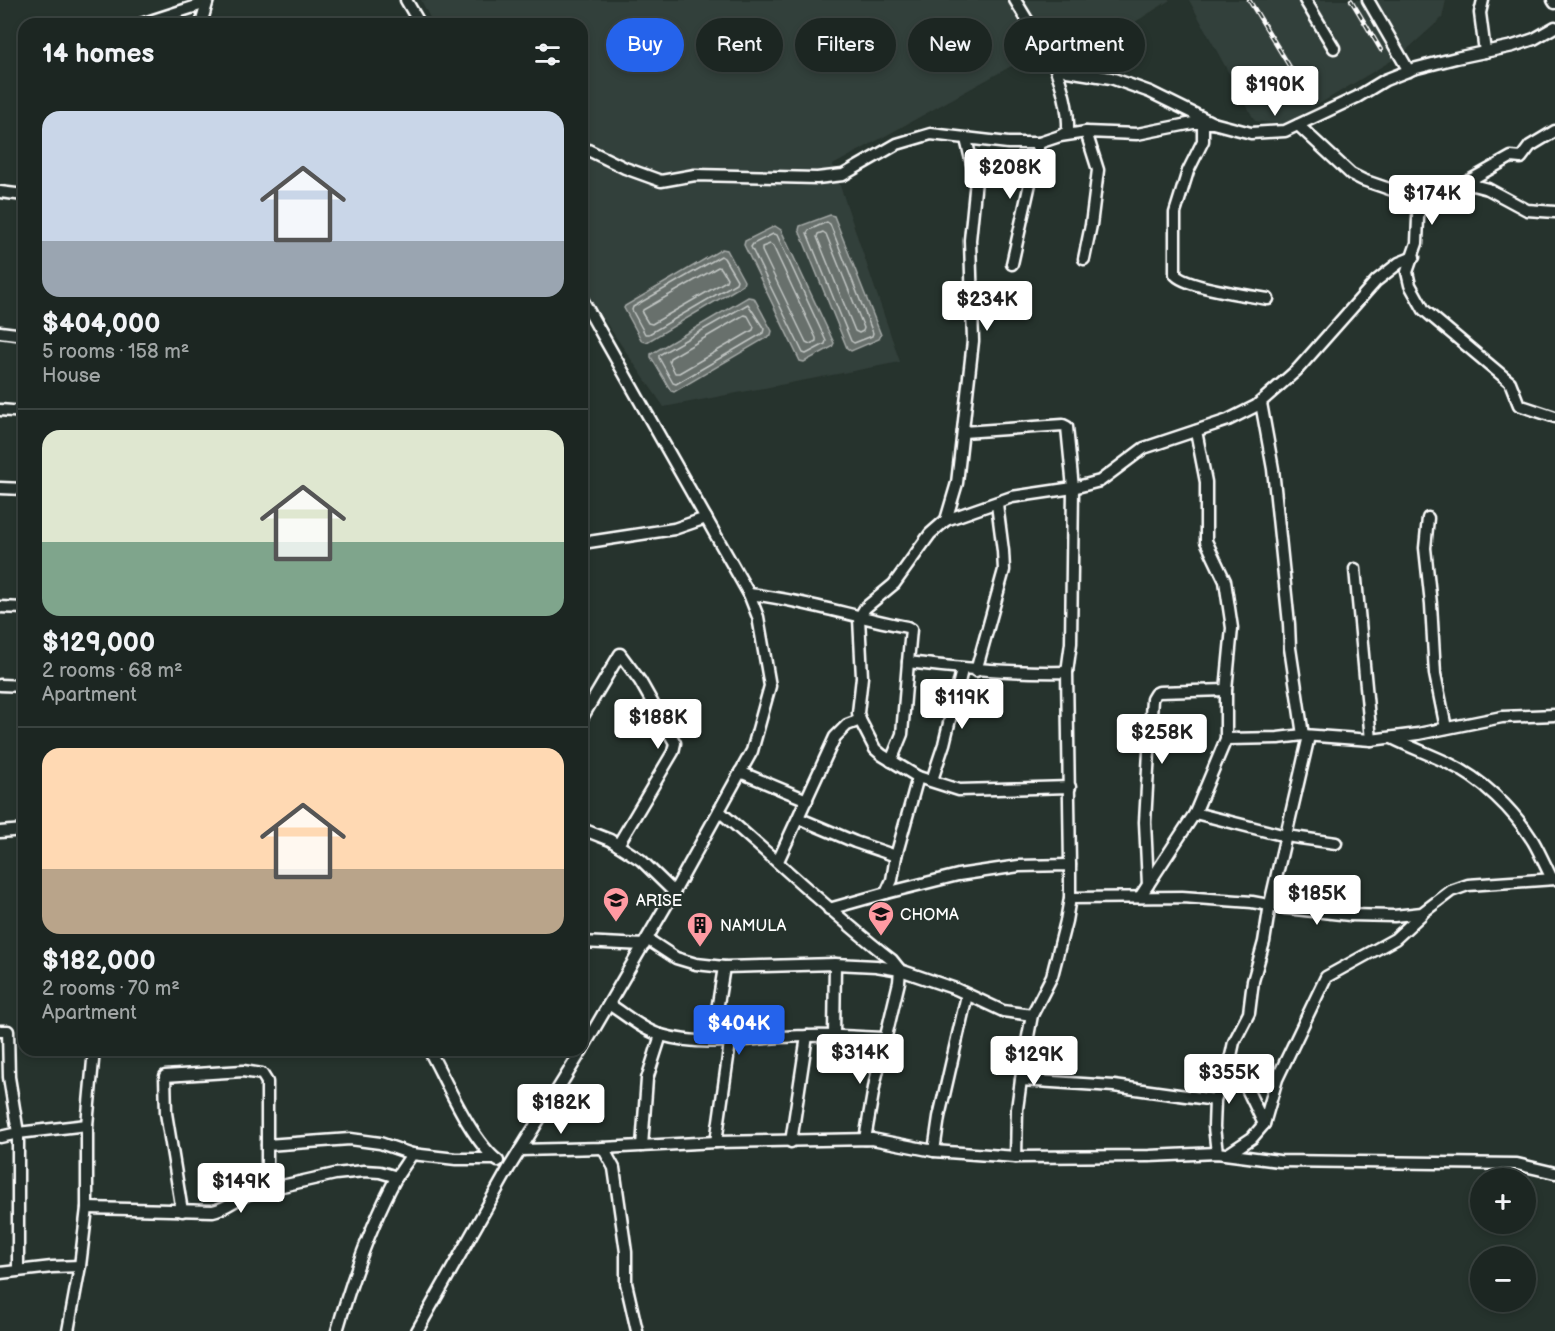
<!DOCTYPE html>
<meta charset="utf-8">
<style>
body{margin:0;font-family:"Balsamiq Sans",sans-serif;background:#29322f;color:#f1f3f6;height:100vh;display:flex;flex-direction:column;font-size:22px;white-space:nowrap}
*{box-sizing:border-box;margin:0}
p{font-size:20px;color:#a0a5a5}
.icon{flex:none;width:33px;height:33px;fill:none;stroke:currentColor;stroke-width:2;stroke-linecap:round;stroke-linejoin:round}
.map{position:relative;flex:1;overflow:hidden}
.drawer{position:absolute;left:18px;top:18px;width:570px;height:1038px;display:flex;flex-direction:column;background:#1c2622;border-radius:18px;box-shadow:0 3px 9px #0003,0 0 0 2px #3a4340}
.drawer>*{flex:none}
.guide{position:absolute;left:606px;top:18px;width:570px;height:54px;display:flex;gap:12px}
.buttons{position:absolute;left:1470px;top:1168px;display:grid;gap:12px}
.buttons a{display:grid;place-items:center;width:66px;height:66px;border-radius:50%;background:#1c2622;box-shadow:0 3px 9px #0003,0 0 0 2px #3a4340;font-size:30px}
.price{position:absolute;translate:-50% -51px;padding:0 14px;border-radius:6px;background:#fff;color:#222;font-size:20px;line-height:39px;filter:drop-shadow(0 2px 3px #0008)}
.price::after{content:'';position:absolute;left:50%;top:36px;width:18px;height:14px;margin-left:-9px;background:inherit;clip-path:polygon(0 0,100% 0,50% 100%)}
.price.active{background:#2563eb;color:#fff}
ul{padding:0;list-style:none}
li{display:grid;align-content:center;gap:12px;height:318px;padding:0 24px}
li+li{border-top:2px solid #3a4340}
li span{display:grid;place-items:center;height:186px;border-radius:18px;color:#555}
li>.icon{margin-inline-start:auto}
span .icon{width:108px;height:108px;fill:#fffc;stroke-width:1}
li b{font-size:26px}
h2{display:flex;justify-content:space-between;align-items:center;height:72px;padding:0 24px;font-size:26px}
.pill{padding:0 21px;border-radius:27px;background:#1c2622;box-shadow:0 3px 9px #0003,0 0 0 2px #3a4340;font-size:21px;line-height:54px}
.pill.active{background:#2563eb;color:#fff}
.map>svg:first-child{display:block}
</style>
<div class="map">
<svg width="1555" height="1331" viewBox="0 0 1555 1331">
<rect width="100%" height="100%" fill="#26332d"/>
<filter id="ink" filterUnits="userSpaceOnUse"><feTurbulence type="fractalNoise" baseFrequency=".0167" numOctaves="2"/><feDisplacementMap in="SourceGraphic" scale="12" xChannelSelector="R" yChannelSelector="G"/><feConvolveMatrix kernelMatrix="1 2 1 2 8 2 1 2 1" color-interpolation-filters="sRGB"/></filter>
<g filter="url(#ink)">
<g fill="#333f3a">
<polygon points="421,0 1170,0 1075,60 1060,39 833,165 900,362 664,407 595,307 582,285 582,24 433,24"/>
<polygon points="1189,0 1446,0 1442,18 1401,55 1284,125 1255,121"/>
</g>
<g fill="#67706c" stroke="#a4a9a7" stroke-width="1.5">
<polygon points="830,215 834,216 881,335 879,339 851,351 847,348 799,230 800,226"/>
<polygon points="775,226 781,230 834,343 832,347 804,362 800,361 744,245 745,241"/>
<polygon points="722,249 727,250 744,281 743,285 647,342 642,341 624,308 625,306"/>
<polygon points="748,297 754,298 772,331 771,335 674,392 671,391 651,357 651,354"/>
</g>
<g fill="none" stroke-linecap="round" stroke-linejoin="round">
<g stroke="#c2c6c4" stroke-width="1.5">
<polygon points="827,222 830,224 873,333 872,336 854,343 851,341 807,233 809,230"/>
<polygon points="823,232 826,234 864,328 863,331 859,333 855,331 817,237 818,234"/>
<polygon points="773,234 777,235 826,341 825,344 806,354 803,353 751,247 753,244"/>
<polygon points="770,244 773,246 816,338 816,341 810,344 806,342 762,251 762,247"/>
<polygon points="721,256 724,258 737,280 736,283 649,334 645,334 632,310 633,307"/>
<polygon points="718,267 721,268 727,278 726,281 652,324 648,323 642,313 643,310"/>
<polygon points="748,304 764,329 763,333 676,384 673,383 659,358 659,355"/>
<polygon points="744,315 748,316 754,327 753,330 679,373 675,373 669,361 670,358"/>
</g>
<g stroke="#fff" stroke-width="15">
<g id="minor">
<polyline points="406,0 420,24"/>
<polyline points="1015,0 1054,64 1067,71 1111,78 1150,92 1213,123 1251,133 1285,131 1357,97 1385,80 1413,69 1456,58 1513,46 1534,39 1555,27"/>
<polyline points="1305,0 1334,48"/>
<polyline points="1368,0 1409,71"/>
<polyline points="1483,0 1480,13 1485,52"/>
<polyline points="1553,0 1555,3"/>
<polyline points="141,24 206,3"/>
<polyline points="201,24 208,0"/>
<path d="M1054,64C1062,86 1069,108 1068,131L1060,136"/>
<path d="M1203,123V141L1188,171L1175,213V274C1183,287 1251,296 1268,299"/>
<polyline points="1298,125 1351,174 1363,180 1398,192 1419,193 1465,183 1511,157 1521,158 1530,146 1555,131"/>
<polyline points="582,147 625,168 661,181 695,175 817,178 843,175 897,144 931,134 1008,143 1039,143 1060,136 1086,132 1137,134 1193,123 1213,123"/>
<polyline points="1465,183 1488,189 1527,210 1555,212"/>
<polyline points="0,192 24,195"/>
<polyline points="1419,193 1417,243 1407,272 1410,285 1424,310 1510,382 1519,405 1555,417"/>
<polyline points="1084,259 1091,225 1098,170 1086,132"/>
<polyline points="1012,264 1039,143"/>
<polyline points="582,299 749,594 758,617 770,686 752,751 674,892 582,1050"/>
<polyline points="0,332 24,335"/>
<polyline points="1261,403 1273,469 1289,624 1290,648 1303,735"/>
<polyline points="0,410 24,412"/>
<polyline points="963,432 1063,425 1067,427 1073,488 1071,643 1067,672"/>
<polyline points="0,488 24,489"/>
<polyline points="1428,518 1425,548 1431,604 1435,674 1446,728"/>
<polyline points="946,520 957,483 973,341 970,240 976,180 966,139"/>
<polyline points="582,543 674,529 706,518"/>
<polyline points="1355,569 1371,740"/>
<path d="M749,594C803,600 854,617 907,627L911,629L908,662C962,669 1013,673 1067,672L1070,865"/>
<polyline points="0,607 24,608"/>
<polyline points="976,671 1004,570 1003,551 997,504"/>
<polyline points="0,685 24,686"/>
<polyline points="582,718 620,654 640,681 675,743 673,752 618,845"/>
<path d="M1392,738C1410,747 1429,754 1448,763C1482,779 1513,809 1533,841C1540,853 1546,867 1552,879"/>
<polyline points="1226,739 1278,738 1303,735 1371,740 1418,734 1502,717 1555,715"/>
<polyline points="891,761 902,734 908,662"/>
<polyline points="740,772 807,800"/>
<polyline points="918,777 959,790 1070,787"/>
<polyline points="932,780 944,744 962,670"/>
<path d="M719,811C777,860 832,914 892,960L900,970L899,982L875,1082L865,1139"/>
<polyline points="1195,813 1286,836 1336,843"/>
<polyline points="798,818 855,842 896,856"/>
<polyline points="582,829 610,840 641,860 674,892"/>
<polyline points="0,832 24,830"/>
<polyline points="778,861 835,737 847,725 860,720"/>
<polyline points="1148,885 1145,822 1152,699 1155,694 1159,692 1226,690"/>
<polyline points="886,893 958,875 1019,866 1070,865 1070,898 1066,921 1052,976 1032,1015 1024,1058 1017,1109 1016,1157"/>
<polyline points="1140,897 1195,813 1226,739 1226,690 1232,628 1225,581 1206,541 1206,482 1196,431"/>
<polyline points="1070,898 1182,897 1252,902 1286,908 1350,915 1394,916 1422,913 1451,891 1468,885 1555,879"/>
<polyline points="829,909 886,893 892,880 896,856 918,777 882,755 875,749 860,720 858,713 862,677 859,618 865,608 894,584 930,534 946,520 1012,497 1073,488 1100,481 1144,448 1228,420 1256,406 1297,370 1376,281 1399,263 1414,257"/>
<polyline points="647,939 676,958 696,964 724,967 835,964 876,966 900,970 956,989 1003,1011 1032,1015"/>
<polyline points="582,942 644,945"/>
<path d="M610,1005C625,1014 644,1031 661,1035C709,1049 758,1036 807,1036C833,1035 859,1037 885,1038"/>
<polyline points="0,1031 8,1031 9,1077 18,1133 0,1137"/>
<polyline points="834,1036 835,964"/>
<polyline points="712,1041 724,967"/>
<path d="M429,1050C446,1081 471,1140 498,1161"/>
<polyline points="1021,1080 1114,1086 1215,1100"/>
<polyline points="1264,1124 1277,1079 1326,977 1395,939 1422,914"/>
<polyline points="716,1142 730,1043"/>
<polyline points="791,1142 807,1036"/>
<polyline points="642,1146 647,1079 661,1035"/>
<polyline points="603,1148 614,1168 626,1252 626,1283 637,1331"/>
<polyline points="520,1150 603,1148 716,1142 872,1139 934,1151 1016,1157 1149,1156 1217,1153 1279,1161 1517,1164 1555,1173"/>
<polyline points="934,1151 939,1117 967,995"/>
<polyline points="1217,1153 1214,1127 1215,1100 1231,1056"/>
<polyline points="1228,1154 1252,1138 1264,1124 1231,1056 1234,1042 1249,1013 1253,981 1264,942 1270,904 1309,736"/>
<polyline points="267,1189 267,1145 350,1139 380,1143 412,1154"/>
<path d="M87,1208L213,1211C228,1208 236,1198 251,1193L335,1174L364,1171L380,1172L397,1177"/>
<polyline points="182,1211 166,1113 165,1076 243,1071 262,1074 267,1082 267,1145"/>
<polyline points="18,1270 18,1133 87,1125"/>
<polyline points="0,1273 52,1267 80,1266"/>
<polyline points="68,1331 80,1266 87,1208 87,1125 94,1050"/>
<path d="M337,1331C352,1279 370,1226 396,1178C401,1170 407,1162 412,1154L456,1159H495"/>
<polyline points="417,1331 509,1168 582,1050"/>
</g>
</g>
<use href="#minor" stroke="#26332d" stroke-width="10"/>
<g stroke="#fff" stroke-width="4.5">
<g id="rail">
<polyline points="1249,0 1307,95"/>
<polyline points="1351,0 1381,50"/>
</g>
</g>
<use href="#rail" stroke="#26332d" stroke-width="2" stroke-dasharray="7" stroke-linecap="butt"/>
</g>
</g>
<defs>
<g id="school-pin" transform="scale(1.35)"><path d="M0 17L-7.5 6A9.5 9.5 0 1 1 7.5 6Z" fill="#ff9aa2" stroke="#26332d"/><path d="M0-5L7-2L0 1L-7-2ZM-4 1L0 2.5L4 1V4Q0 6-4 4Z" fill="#111"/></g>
<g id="building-pin" transform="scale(1.35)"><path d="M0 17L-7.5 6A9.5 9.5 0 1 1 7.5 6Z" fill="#ff9aa2" stroke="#26332d"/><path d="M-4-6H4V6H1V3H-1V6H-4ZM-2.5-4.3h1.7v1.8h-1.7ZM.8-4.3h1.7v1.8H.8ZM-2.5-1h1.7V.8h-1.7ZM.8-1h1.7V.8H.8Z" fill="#111"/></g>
</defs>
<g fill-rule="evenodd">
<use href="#school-pin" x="616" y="900"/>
<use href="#school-pin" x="881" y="914"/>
<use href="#building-pin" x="700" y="925"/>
</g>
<g text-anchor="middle" stroke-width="4.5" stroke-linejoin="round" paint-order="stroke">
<g font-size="16" fill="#fff" stroke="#26332d" text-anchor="start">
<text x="636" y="906">ARISE</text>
<text x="900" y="920">CHOMA</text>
<text x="720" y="931">NAMULA</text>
</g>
</g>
</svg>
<div class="buttons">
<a>+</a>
<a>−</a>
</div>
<b class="price" style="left:1275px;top:117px">$190K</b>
<b class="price" style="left:1010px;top:200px">$208K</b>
<b class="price" style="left:1432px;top:226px">$174K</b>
<b class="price" style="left:987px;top:332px">$234K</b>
<b class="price" style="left:962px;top:730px">$119K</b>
<b class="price" style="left:658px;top:750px">$188K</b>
<b class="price" style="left:1162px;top:765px">$258K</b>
<b class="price" style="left:1317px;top:926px">$185K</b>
<b class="price active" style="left:739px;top:1056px">$404K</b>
<b class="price" style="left:860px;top:1085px">$314K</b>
<b class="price" style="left:1034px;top:1087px">$129K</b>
<b class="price" style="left:1229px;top:1105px">$355K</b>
<b class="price" style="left:561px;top:1135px">$182K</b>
<b class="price" style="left:241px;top:1214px">$149K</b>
<div class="guide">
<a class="pill active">Buy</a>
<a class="pill">Rent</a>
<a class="pill">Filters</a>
<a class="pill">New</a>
<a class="pill">Apartment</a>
</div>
<section class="drawer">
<h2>14 homes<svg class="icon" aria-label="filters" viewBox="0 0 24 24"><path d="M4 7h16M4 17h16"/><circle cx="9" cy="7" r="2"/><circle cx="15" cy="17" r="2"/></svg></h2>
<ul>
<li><span style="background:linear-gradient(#c9d6e8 70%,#9aa5b1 0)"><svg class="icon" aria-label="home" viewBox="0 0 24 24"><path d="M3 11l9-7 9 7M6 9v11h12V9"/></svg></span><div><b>$404,000</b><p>5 rooms · 158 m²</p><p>House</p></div></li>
<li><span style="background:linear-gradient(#dfe7d0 60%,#7fa58c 0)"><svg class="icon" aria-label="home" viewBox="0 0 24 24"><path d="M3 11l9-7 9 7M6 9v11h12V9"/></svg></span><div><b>$129,000</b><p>2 rooms · 68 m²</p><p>Apartment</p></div></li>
<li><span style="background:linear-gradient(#ffd9b3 65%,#b9a48a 0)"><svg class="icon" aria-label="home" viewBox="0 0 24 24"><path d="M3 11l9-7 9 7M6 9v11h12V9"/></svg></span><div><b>$182,000</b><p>2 rooms · 70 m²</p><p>Apartment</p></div></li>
</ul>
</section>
</div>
